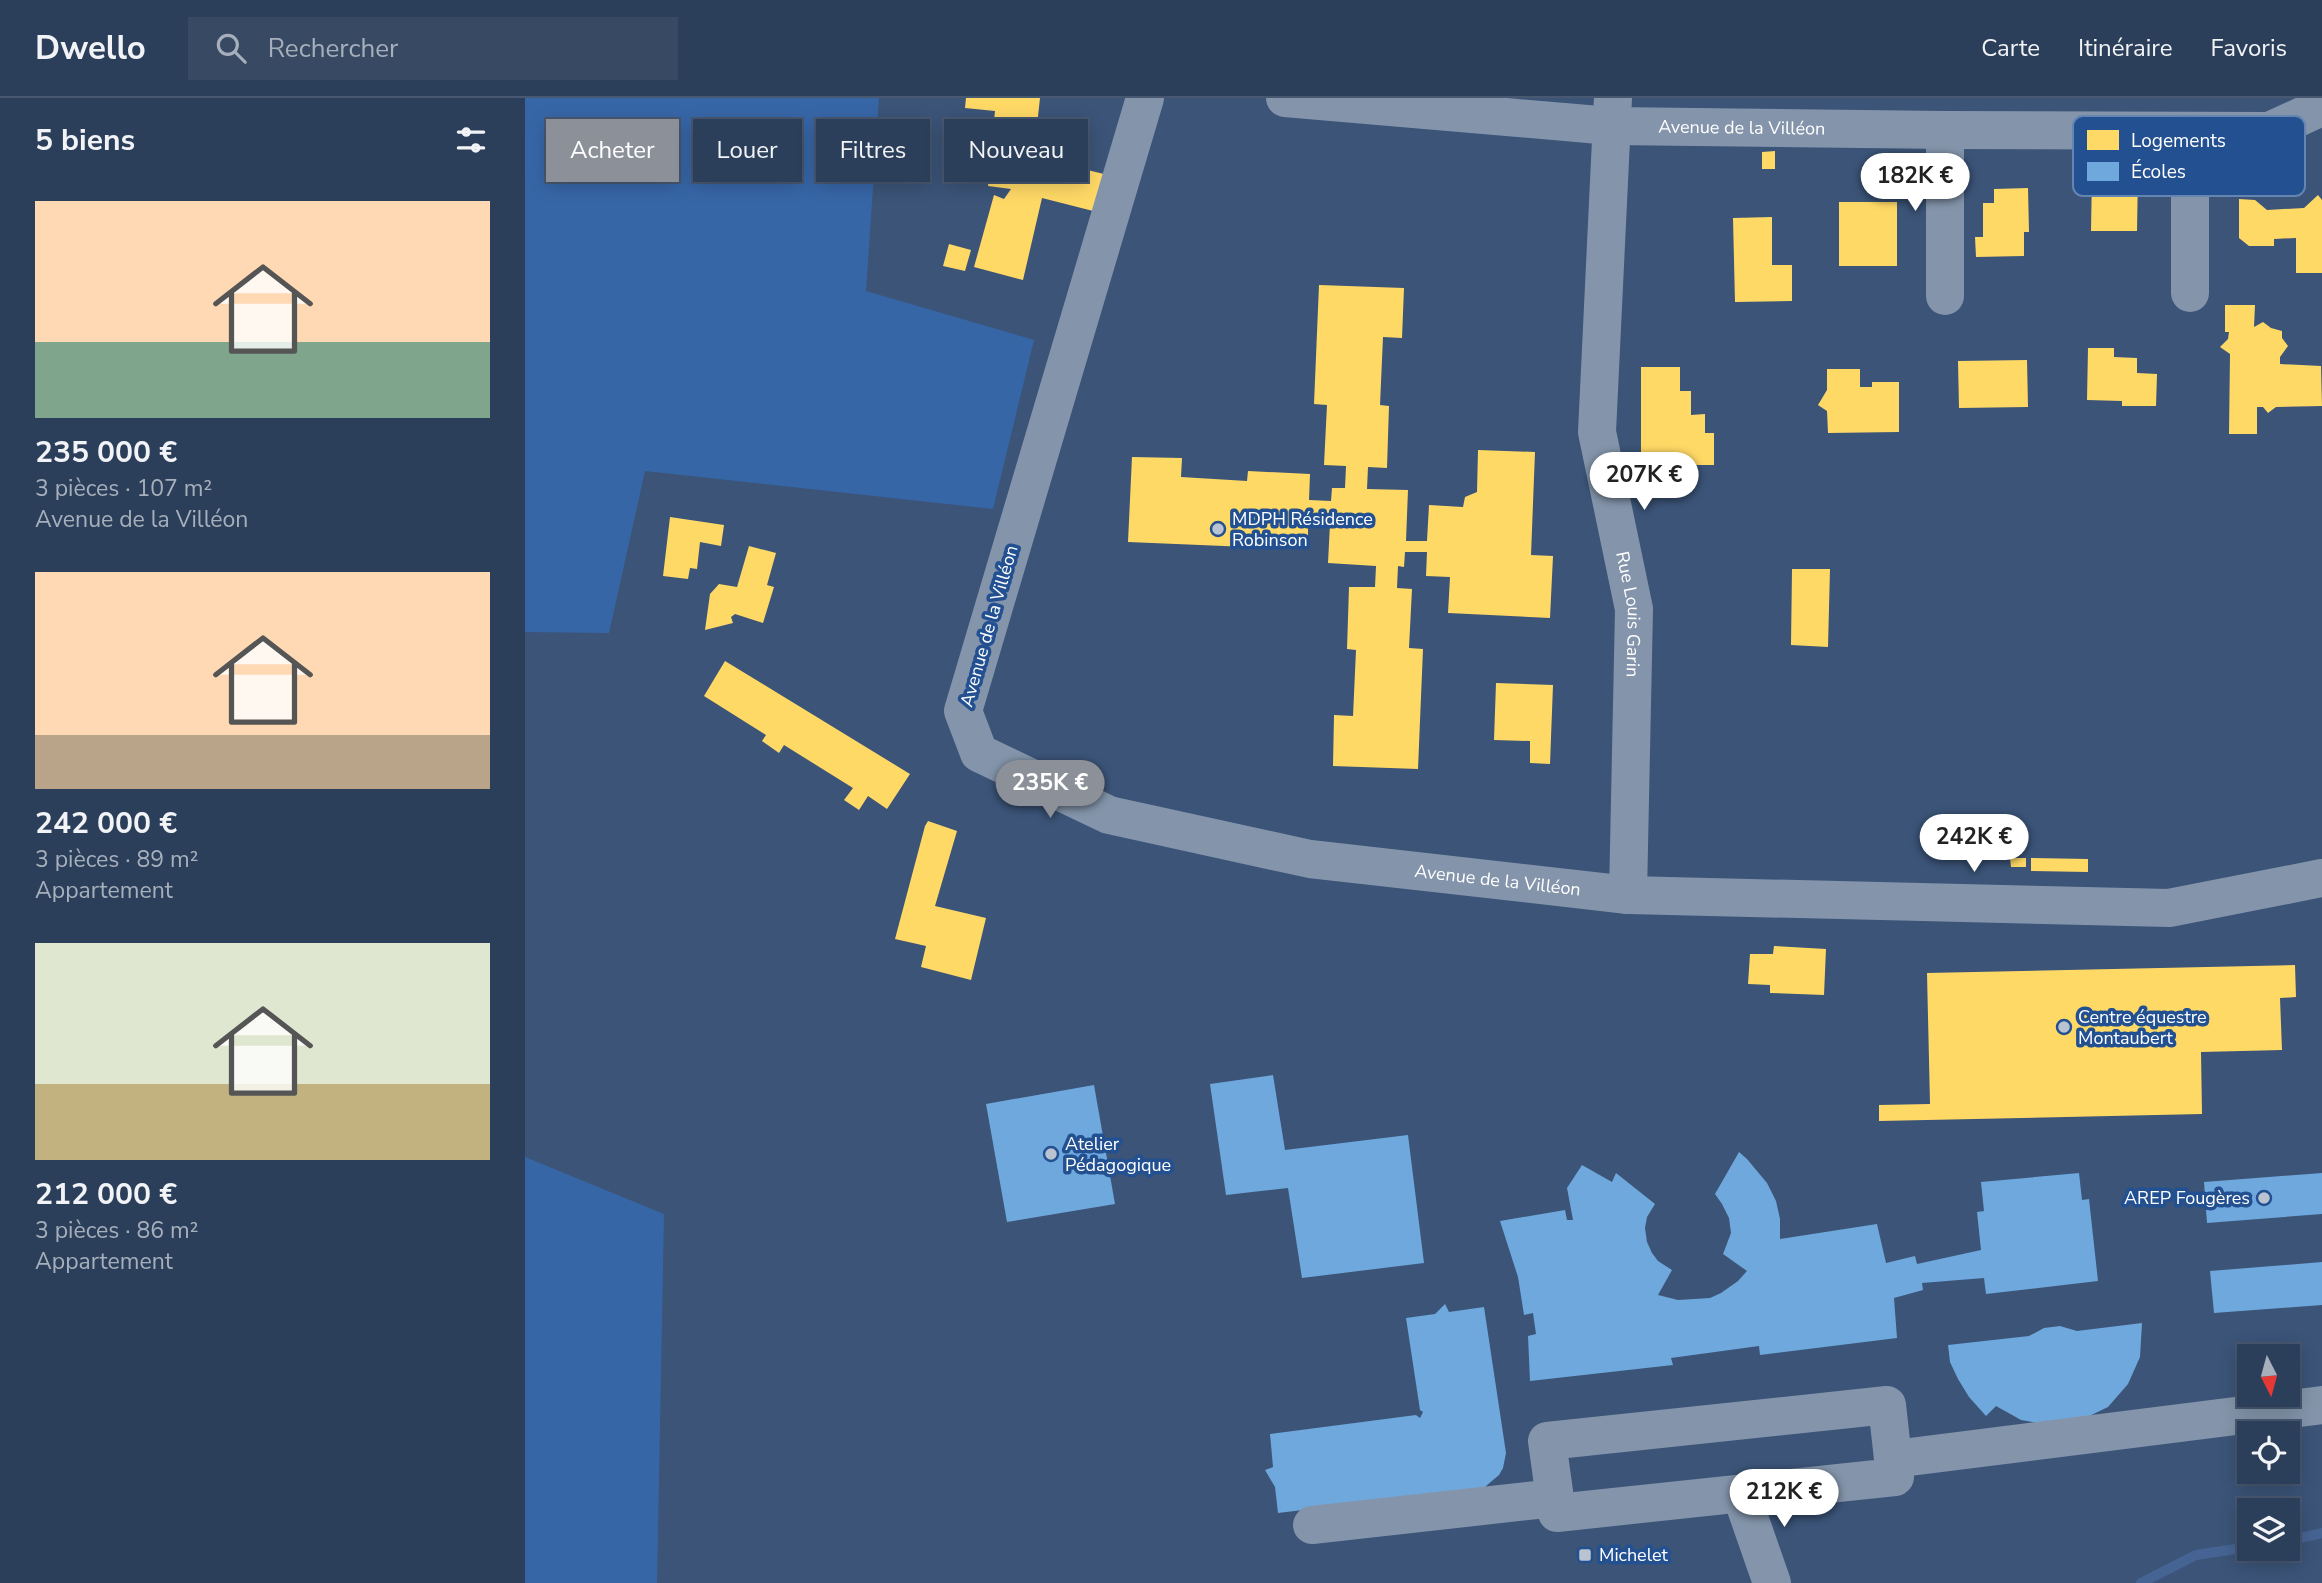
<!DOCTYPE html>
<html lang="fr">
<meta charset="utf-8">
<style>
body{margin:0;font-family:"Nunito Sans",sans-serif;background:#384a63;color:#f1f3f6;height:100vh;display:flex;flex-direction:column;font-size:26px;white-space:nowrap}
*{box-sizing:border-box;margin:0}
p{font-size:23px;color:#a6afbb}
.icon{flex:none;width:38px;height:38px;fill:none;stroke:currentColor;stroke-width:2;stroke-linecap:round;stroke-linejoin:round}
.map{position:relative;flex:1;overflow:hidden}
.sheet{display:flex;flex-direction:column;background:#2c3f5a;width:525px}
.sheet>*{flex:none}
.banner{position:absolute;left:21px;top:21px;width:665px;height:63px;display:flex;gap:14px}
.needle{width:46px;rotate:174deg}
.buttons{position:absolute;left:1712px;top:1246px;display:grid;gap:14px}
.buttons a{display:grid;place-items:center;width:63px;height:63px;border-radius:0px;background:#2c3f5a;box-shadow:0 4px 18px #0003,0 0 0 2px #485870;font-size:35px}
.price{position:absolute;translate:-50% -60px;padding:0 16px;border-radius:24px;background:#fff;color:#222;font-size:23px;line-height:46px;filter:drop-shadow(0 2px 4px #0008)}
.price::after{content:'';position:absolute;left:50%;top:42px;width:21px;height:16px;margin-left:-10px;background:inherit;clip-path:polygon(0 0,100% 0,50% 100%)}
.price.active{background:#8c9099;color:#fff}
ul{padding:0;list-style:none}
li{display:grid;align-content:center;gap:14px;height:371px;padding:0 35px}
li span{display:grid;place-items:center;height:217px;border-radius:0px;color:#555}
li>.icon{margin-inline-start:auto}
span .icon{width:126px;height:126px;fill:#fffc;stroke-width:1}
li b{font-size:30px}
h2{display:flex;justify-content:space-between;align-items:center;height:84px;padding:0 35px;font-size:30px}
.pill{padding:0 24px;border-radius:0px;background:#2c3f5a;box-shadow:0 4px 18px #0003,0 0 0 2px #485870;font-size:24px;line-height:63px}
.pill.active{background:#8c9099;color:#fff}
header{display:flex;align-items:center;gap:42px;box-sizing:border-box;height:98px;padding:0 35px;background:#2c3f5a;border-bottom:2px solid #485870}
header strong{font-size:33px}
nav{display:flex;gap:38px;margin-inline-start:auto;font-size:24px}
.search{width:490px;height:63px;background:#384a63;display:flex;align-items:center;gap:18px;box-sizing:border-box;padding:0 24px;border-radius:0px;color:#a6afbb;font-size:26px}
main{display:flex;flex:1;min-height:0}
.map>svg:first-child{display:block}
</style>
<header>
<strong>Dwello</strong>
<div class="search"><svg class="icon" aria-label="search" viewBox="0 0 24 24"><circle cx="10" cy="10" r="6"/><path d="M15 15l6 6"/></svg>Rechercher</div>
<nav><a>Carte</a><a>Itinéraire</a><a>Favoris</a></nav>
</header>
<main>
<section class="sheet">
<h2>5 biens<svg class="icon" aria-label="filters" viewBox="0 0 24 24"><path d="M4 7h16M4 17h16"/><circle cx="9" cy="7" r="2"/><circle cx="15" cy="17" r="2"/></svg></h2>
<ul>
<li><span style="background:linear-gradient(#ffd9b3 65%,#7fa58c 0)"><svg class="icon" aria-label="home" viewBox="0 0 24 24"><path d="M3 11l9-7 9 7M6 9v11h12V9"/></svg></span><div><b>235 000 €</b><p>3 pièces · 107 m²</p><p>Avenue de la Villéon</p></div></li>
<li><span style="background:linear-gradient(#ffd9b3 75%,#b9a48a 0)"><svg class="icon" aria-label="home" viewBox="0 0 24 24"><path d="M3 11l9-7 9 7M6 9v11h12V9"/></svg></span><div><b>242 000 €</b><p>3 pièces · 89 m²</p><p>Appartement</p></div></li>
<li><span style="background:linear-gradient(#dfe7d0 65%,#c2b280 0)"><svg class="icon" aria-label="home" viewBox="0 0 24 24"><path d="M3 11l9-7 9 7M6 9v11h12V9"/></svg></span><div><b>212 000 €</b><p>3 pièces · 86 m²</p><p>Appartement</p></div></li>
</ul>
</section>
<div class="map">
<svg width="1797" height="1485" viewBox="0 0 1797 1485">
<rect width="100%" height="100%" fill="#3b5478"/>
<g fill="#3766a7">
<polygon points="0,0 354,0 341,193 509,242 468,411 120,373 84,535 0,534"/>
<polygon points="0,1059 139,1116 132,1485 0,1485"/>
</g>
<g fill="#ffd966">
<polygon points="441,0 515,0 510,46 504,45 502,57 520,61 520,59 530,62 530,64 587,78 576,115 517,100 498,182 449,169 469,97 479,101 486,91 463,88 467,60 463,57 464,48 469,46 469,41 467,41 470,13 440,10"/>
<polygon points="1250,53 1250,71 1237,71 1237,54"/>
<polygon points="1567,76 1613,76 1612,133 1566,133"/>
<polygon points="1503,90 1504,134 1499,134 1499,158 1451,159 1450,139 1458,139 1458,105 1469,105 1469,91"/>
<polygon points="1793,97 1797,102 1797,175 1771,175 1771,140 1749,141 1749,148 1724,148 1714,140 1714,101 1730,102 1742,112 1779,110"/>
<rect x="1314" y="104" width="58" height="64"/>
<polygon points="1247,119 1247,167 1267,167 1267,203 1210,204 1208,120"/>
<polygon points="424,146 446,152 440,173 418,168"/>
<polygon points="794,187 879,190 877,240 858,239 855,307 864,308 862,370 843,369 842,391 883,392 881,443 902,443 904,407 938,409 940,399 952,394 953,352 1010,354 1006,457 1028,458 1025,520 923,515 925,479 901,478 902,454 880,454 879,469 873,468 872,490 887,491 884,550 898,551 893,671 808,668 809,617 828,618 831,552 822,551 824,489 850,489 851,468 803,465 805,426 783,424 783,439 723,437 723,449 603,444 607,359 657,360 656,379 722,383 723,373 785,376 784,402 806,403 807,390 820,390 821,368 799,367 802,307 789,306"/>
<polygon points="1700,207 1730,207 1729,229 1738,224 1746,230 1757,233 1757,240 1763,248 1755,259 1755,266 1796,268 1797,308 1751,309 1743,315 1738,309 1732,309 1732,336 1704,336 1705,256 1695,249 1703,241 1704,234 1700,234"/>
<polygon points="1563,250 1589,250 1589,259 1612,260 1612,275 1632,276 1631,308 1597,308 1597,303 1562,302"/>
<polygon points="1502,262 1503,309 1434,310 1433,263"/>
<polygon points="1116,269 1155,269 1155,293 1166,293 1166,317 1180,316 1180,335 1189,335 1189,367 1116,367"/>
<polygon points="1302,271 1335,271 1335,289 1347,289 1347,284 1374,284 1374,334 1303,335 1302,313 1293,307 1302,292"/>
<polygon points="145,419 199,427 196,448 175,444 172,471 165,470 163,481 138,478"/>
<polygon points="224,448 251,455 242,487 249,489 238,525 210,516 206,519 208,525 180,532 185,496 194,486 212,489"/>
<polygon points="1267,471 1305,471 1303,549 1266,547"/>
<polygon points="200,563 385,676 362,711 343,698 334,712 319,702 328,690 259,647 254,655 237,643 241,637 179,598"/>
<polygon points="971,585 1028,587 1025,666 1005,665 1005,643 969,642"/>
<polygon points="403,723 432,733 410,808 461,820 446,882 396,869 401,848 370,841 400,728"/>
<polygon points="1485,760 1501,760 1501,769 1486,769"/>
<polygon points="1506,760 1563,761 1563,774 1506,773"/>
<polygon points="1249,848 1301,851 1299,897 1245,895 1245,887 1223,886 1225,856 1248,856"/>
<polygon points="1770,867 1771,899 1755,900 1757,952 1676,954 1677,1016 1354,1023 1354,1007 1405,1006 1402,875"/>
</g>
<g fill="#6fa8dc">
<polygon points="748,977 760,1052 883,1037 899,1165 777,1180 763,1090 701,1097 685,986"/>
<polygon points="569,987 590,1106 482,1124 461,1006"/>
<polygon points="1214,1054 1222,1061 1242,1085 1251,1103 1255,1121 1255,1141 1352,1126 1361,1165 1390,1158 1392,1166 1456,1152 1452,1114 1459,1113 1456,1084 1554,1075 1557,1102 1564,1101 1573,1183 1461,1196 1459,1180 1397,1185 1398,1192 1369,1200 1372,1240 1235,1257 1234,1248 1146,1260 1148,1267 1005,1283 1003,1238 1011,1236 1008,1215 999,1217 993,1179 975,1123 1040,1112 1042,1122 1048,1122 1042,1090 1057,1067 1087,1084 1091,1075 1130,1106 1122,1119 1120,1130 1122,1144 1127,1155 1133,1163 1147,1172 1133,1197 1153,1202 1185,1200 1196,1195 1213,1183 1222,1173 1198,1156 1206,1135 1204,1120 1197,1106 1190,1096"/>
<polygon points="1797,1075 1797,1116 1682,1125 1679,1084"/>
<polygon points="1797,1164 1797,1207 1689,1215 1685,1173"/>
<polygon points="920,1206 924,1214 959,1209 981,1355 978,1370 974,1377 961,1388 961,1390 753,1415 750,1389 740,1372 748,1369 745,1336 891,1317 895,1320 898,1314 895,1312 881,1220 910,1216"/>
<polygon points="1617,1225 1615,1259 1603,1286 1583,1309 1556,1322 1525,1327 1496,1322 1471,1308 1461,1318 1444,1299 1433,1281 1425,1264 1423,1247 1504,1238 1519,1230 1535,1228 1552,1233"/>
</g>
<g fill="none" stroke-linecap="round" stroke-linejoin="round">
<g stroke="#466493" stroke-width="10">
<polyline points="1762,1443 1797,1435"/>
<polyline points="1616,1485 1671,1457 1724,1449"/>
</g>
<g stroke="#8495ab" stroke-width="38">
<path id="s1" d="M620,0L438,613L454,655L584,717L785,761L1103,797L1644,810L1797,780"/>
<path id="s2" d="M760,0L1086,28L1420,32L1744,33L1797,9"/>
<path id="s3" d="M1088,0L1072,334L1109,511L1103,797"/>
<polyline points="1420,32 1420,198"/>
<polyline points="1665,195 1665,33"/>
<polygon points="1362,1307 1370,1379 1032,1415 1022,1343"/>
<polyline points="1369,1361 1797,1307"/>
<polyline points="1216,1396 1247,1485"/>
<polyline points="787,1427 1030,1400"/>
</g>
</g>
<g fill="#bac3d0" stroke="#225091" stroke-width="2.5">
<circle cx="693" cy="431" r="7"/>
<circle cx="1539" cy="929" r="7"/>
<circle cx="526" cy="1056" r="7"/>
<circle cx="1739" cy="1100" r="7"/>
<rect x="1053" y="1450" width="14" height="14" rx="3.5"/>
</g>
<g text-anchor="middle" stroke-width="7" stroke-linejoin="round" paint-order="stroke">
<g font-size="18" fill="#fff" stroke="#225091">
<text dy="6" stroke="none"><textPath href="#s2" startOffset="458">Avenue de la Villéon</textPath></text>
<text dy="6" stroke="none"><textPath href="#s3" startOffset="520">Rue Louis Garin</textPath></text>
<text transform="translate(464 528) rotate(-74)" y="6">Avenue de la Villéon</text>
<text dy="6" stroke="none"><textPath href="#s1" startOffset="1223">Avenue de la Villéon</textPath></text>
</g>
<g font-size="18" fill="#fff" stroke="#225091" text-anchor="start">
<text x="707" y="427">MDPH Résidence<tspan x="707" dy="21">Robinson</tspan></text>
<text x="1553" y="925">Centre équestre<tspan x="1553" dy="21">Montaubert</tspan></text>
<text x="540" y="1052">Atelier<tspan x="540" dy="21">Pédagogique</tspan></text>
<text x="1725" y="1106" text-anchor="end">AREP Fougères</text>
<text x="1074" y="1463">Michelet</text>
</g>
</g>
<rect x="1548" y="18" width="232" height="80" rx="10" fill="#225091" stroke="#6484b2" stroke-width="2"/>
<rect x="1562" y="32" width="32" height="20" fill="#ffd966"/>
<rect x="1562" y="64" width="32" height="19" fill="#6fa8dc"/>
<g font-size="19" fill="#fff">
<text x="1606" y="49">Logements</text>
<text x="1606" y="80">Écoles</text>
</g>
</svg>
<div class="buttons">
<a><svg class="needle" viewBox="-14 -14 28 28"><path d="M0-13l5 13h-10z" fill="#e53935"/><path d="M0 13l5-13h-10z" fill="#a6afbb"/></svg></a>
<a><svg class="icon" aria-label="locate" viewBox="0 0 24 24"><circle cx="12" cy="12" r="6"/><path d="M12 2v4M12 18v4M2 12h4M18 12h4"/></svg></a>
<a><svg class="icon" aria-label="layers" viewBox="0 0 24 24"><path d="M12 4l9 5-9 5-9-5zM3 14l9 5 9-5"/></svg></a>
</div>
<b class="price" style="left:1390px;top:115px">182K €</b>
<b class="price" style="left:1119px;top:414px">207K €</b>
<b class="price active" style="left:525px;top:722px">235K €</b>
<b class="price" style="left:1449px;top:776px">242K €</b>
<b class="price" style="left:1259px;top:1431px">212K €</b>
<div class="banner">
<a class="pill active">Acheter</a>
<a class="pill">Louer</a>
<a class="pill">Filtres</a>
<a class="pill">Nouveau</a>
</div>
</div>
</main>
